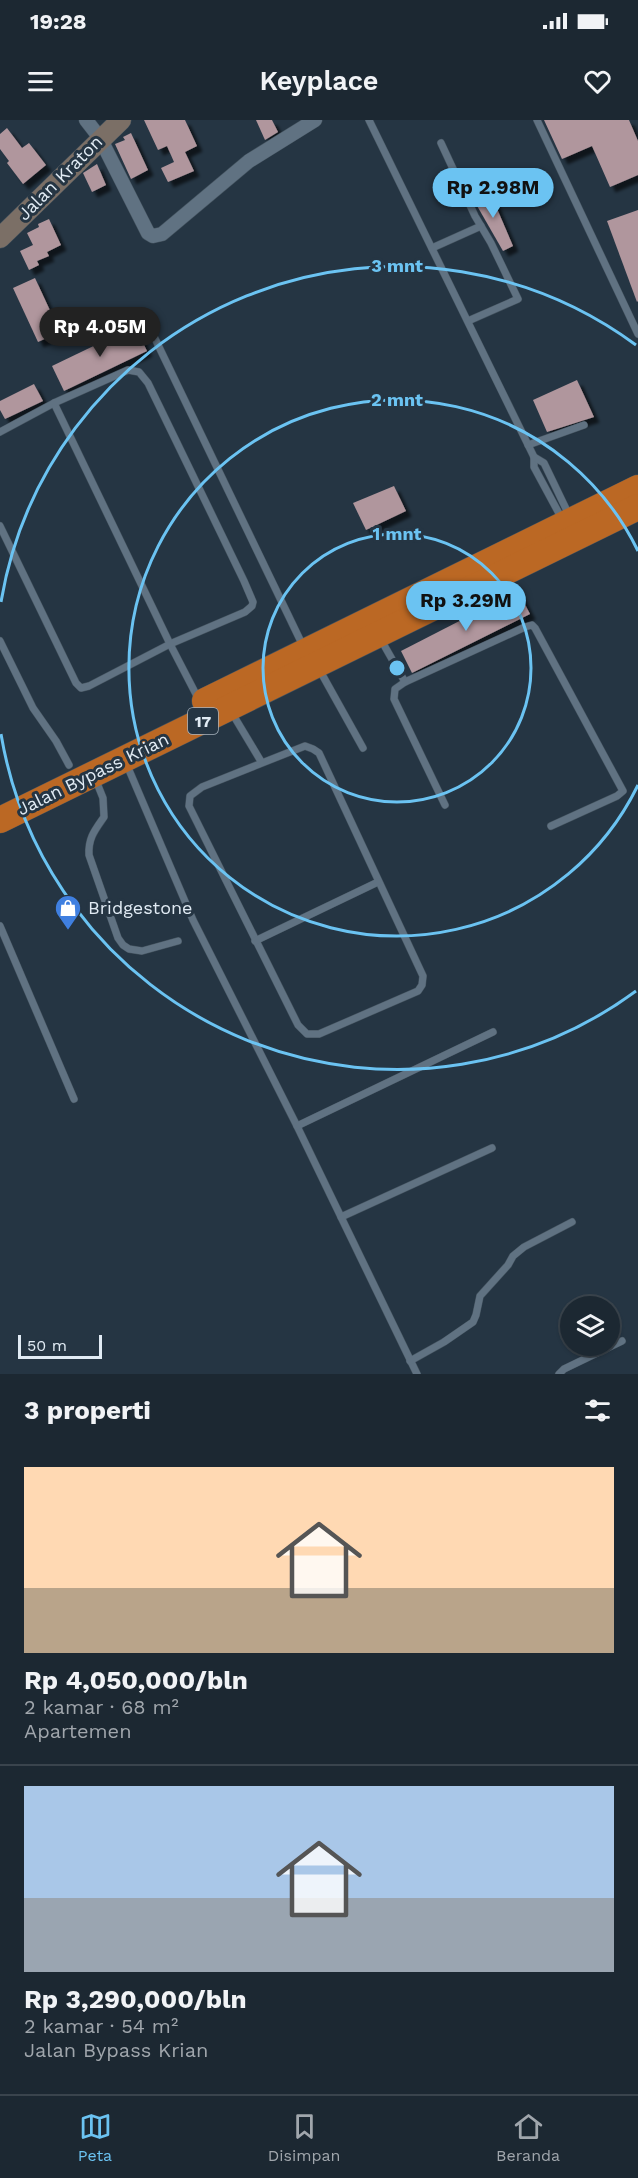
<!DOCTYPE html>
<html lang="id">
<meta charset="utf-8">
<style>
body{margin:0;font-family:"Work Sans",sans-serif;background:#29343e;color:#f1f3f6;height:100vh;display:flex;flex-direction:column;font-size:22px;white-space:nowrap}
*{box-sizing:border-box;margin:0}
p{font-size:20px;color:#a0a6ac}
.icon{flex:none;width:33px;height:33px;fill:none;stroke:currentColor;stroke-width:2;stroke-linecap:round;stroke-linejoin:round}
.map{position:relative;height:1254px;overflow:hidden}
.details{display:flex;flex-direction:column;background:#1c2832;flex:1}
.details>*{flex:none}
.buttons{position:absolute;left:560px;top:1176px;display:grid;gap:12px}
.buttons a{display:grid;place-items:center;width:60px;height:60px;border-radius:50%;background:#1c2832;box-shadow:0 2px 4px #0004,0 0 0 2px #3a444d;font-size:30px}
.scale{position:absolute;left:18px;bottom:15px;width:84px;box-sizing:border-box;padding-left:6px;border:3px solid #e1ebf4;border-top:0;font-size:16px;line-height:21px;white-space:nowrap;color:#e1ebf4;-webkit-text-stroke:4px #253543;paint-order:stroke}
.price{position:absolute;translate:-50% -51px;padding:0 14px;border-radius:21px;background:#6bc3f2;color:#111;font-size:20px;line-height:39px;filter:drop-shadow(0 2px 3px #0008)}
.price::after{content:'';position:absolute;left:50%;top:36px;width:18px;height:14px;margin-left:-9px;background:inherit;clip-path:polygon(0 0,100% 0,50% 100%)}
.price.selected{background:#222;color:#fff}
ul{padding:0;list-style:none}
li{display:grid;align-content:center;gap:12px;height:318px;padding:0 24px}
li+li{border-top:2px solid #3a444d}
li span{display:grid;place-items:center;height:186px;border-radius:0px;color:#555}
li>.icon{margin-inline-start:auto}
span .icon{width:108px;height:108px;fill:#fffc;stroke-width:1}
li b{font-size:26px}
h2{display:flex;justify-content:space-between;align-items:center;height:72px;padding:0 24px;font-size:26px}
.status{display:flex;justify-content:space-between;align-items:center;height:42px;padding:0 30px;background:#1c2832;direction:ltr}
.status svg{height:16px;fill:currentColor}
header{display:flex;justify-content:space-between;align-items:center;height:78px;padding:0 24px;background:#1c2832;font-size:27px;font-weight:600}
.menu{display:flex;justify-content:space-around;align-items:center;height:84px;border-top:2px solid #3a444d;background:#1c2832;font-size:16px;color:#a0a6ac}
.menu a{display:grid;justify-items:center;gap:3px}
.menu .selected{color:#6bc3f2}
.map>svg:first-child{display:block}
</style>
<div class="status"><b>19:28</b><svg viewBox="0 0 49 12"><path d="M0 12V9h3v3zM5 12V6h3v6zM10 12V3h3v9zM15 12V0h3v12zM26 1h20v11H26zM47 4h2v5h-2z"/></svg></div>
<header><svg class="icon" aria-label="menu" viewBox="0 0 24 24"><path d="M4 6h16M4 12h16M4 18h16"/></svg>Keyplace<svg class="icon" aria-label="heart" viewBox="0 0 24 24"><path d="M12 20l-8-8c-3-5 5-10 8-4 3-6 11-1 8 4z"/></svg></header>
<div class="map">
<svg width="638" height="1254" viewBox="0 0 638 1254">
<defs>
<filter id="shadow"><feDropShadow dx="5.5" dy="5.5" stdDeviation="1.5" flood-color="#0009"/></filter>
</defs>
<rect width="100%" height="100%" fill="#253543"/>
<g fill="#b0969d" filter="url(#shadow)">
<polygon points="144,0 185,0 197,26 185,32 194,51 168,62 161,48 174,42 167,26 158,30"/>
<polygon points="256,0 272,0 278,12 265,20"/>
<polygon points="544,0 629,0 638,21 638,55 610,67 592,26 562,39"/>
<polygon points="7,8 22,28 29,23 46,45 23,64 7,43 9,41 0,29 0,14"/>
<polygon points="131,13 148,50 131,59 115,24 125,20 123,17"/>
<polygon points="97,44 106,65 92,72 83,53"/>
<polygon points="489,70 513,126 503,131 472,77"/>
<polygon points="638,90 638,181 637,182 607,101"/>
<polygon points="49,99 61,125 47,132 49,136 37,141 39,145 29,150 20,131 33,125 27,113 39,107 38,104"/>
<polygon points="35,158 60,212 38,222 13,168"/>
<polygon points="135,206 147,231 64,271 52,246"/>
<polygon points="577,260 594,297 547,312 533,280"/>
<polygon points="34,264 43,281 5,299 0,290 0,281"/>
<polygon points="394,366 406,391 366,410 353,383"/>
<polygon points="518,471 530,494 412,553 401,531"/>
</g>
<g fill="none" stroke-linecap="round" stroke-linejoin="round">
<g stroke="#44535f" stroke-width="8">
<g id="lane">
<polyline points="369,0 534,337 534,347 562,399"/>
<polyline points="537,0 638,214"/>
<polyline points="441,23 475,96 491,123 518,179 468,201"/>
<polyline points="432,128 481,106"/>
<polyline points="147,202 304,528"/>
<polyline points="54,283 170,524 199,580"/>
<polyline points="0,312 54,283 128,250 139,252 148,263 244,461 253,482 252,486 245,492 170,524 89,566 81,568 76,563 0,406"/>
<polyline points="528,325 584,305"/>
<polyline points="534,337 544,343 569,395"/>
<polyline points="380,518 405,562 525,507 532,505 535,508 623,671 617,676 551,706"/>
<polyline points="0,521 33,588 56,621 69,645"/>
<polyline points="319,549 363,628"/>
<polyline points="405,562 395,569 394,579 445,685"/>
<polyline points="232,593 262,643 202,667 190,676 189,686 298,905 307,914 319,914 418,871 422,865 423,856 319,633 313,629 305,626 262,643"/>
<polyline points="126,643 193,800 297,1006 417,1254"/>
<path d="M95,658L103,678L104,697C95,710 88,718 89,735L118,818L123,825L129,829L142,831L178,821"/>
<polyline points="0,806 74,979"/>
<polyline points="255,821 378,762"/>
<polyline points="297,1006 493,912"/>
<polyline points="341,1097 492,1028"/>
<polyline points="410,1241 444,1222 473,1202 476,1195 480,1176 508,1145 513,1136 524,1127 572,1102"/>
<polyline points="559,1254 564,1249 622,1221"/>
</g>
</g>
<g stroke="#44535f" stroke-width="15">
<polyline id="street" points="86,0 100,18 148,113 153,116 162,114 249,41 315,0"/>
</g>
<g stroke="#44535f" stroke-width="21">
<polyline id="secondary" points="0,118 121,0"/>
</g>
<g stroke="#44535f" stroke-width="27">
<g id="highway">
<polyline points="205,581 638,368"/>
<polyline points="0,700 638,387"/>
</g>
</g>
<use href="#lane" stroke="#607282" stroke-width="7"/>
<use href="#street" stroke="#607282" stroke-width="14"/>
<use href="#secondary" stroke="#7b6f66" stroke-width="20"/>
<use href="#highway" stroke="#bb6824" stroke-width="26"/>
</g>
<g fill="none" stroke="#6bc3f2" stroke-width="3">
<circle cx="397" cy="548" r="134"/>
<path d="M638 665A268 268 0 1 1 638 431"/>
<path d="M636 871A402 402 0 0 1 1 614M1 482A402 402 0 0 1 636 225"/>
</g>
<defs>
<g id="shop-pin" transform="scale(1.35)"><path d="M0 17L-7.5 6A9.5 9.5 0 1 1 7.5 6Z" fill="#3f7fe0" stroke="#253543"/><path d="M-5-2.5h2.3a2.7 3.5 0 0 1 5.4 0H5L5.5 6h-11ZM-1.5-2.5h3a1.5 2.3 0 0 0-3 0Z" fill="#fff"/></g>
</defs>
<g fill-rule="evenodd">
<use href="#shop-pin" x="68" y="788"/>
</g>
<g text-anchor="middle" stroke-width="6" stroke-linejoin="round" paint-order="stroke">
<rect fill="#253543" stroke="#a9b4bf" stroke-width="1.5" x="188" y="588" width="30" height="26" rx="4.5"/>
<g font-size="16" font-weight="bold" fill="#e1ebf4">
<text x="203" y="607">17</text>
</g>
<g font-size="18" fill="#e1ebf4" stroke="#253543">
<text transform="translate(60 58) rotate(-45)" y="6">Jalan Kraton</text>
<text transform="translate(93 654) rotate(-26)" y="6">Jalan Bypass Krian</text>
</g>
<g font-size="18" fill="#e1ebf4" stroke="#253543" text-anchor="start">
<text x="88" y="794">Bridgestone</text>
</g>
</g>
<circle cx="397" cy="548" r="9" fill="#6bc3f2" stroke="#253543" stroke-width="3"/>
<g font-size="18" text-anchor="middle" font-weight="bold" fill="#6bc3f2" stroke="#253543" stroke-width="6" stroke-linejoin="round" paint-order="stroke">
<text x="397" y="152">3 mnt</text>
<text x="397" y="286">2 mnt</text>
<text x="397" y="420">1 mnt</text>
</g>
</svg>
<div class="buttons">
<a><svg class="icon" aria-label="layers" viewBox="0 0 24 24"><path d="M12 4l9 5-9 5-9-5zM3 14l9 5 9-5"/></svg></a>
</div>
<div class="scale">50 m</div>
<b class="price" style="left:493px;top:99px">Rp 2.98M</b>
<b class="price selected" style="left:100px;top:238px">Rp 4.05M</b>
<b class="price" style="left:466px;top:512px">Rp 3.29M</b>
</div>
<section class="details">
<h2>3 properti<svg class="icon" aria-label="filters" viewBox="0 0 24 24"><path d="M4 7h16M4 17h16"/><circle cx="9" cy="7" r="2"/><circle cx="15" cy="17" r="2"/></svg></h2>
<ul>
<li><span style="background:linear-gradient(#ffd9b3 65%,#b9a48a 0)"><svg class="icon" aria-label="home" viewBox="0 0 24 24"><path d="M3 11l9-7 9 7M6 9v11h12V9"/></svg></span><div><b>Rp 4,050,000/bln</b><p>2 kamar · 68 m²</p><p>Apartemen</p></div></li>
<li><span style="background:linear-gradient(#a9c7e8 60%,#9aa5b1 0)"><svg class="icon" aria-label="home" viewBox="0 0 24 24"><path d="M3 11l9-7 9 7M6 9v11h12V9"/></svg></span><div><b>Rp 3,290,000/bln</b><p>2 kamar · 54 m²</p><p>Jalan Bypass Krian</p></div></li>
</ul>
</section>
<nav class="menu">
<a class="selected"><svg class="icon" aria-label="map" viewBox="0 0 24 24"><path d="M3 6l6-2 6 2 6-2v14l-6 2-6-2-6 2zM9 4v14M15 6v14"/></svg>Peta</a>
<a><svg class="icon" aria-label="saved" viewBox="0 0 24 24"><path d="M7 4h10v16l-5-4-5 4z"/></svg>Disimpan</a>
<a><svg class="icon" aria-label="home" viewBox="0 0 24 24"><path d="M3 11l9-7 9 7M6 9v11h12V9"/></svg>Beranda</a>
</nav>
